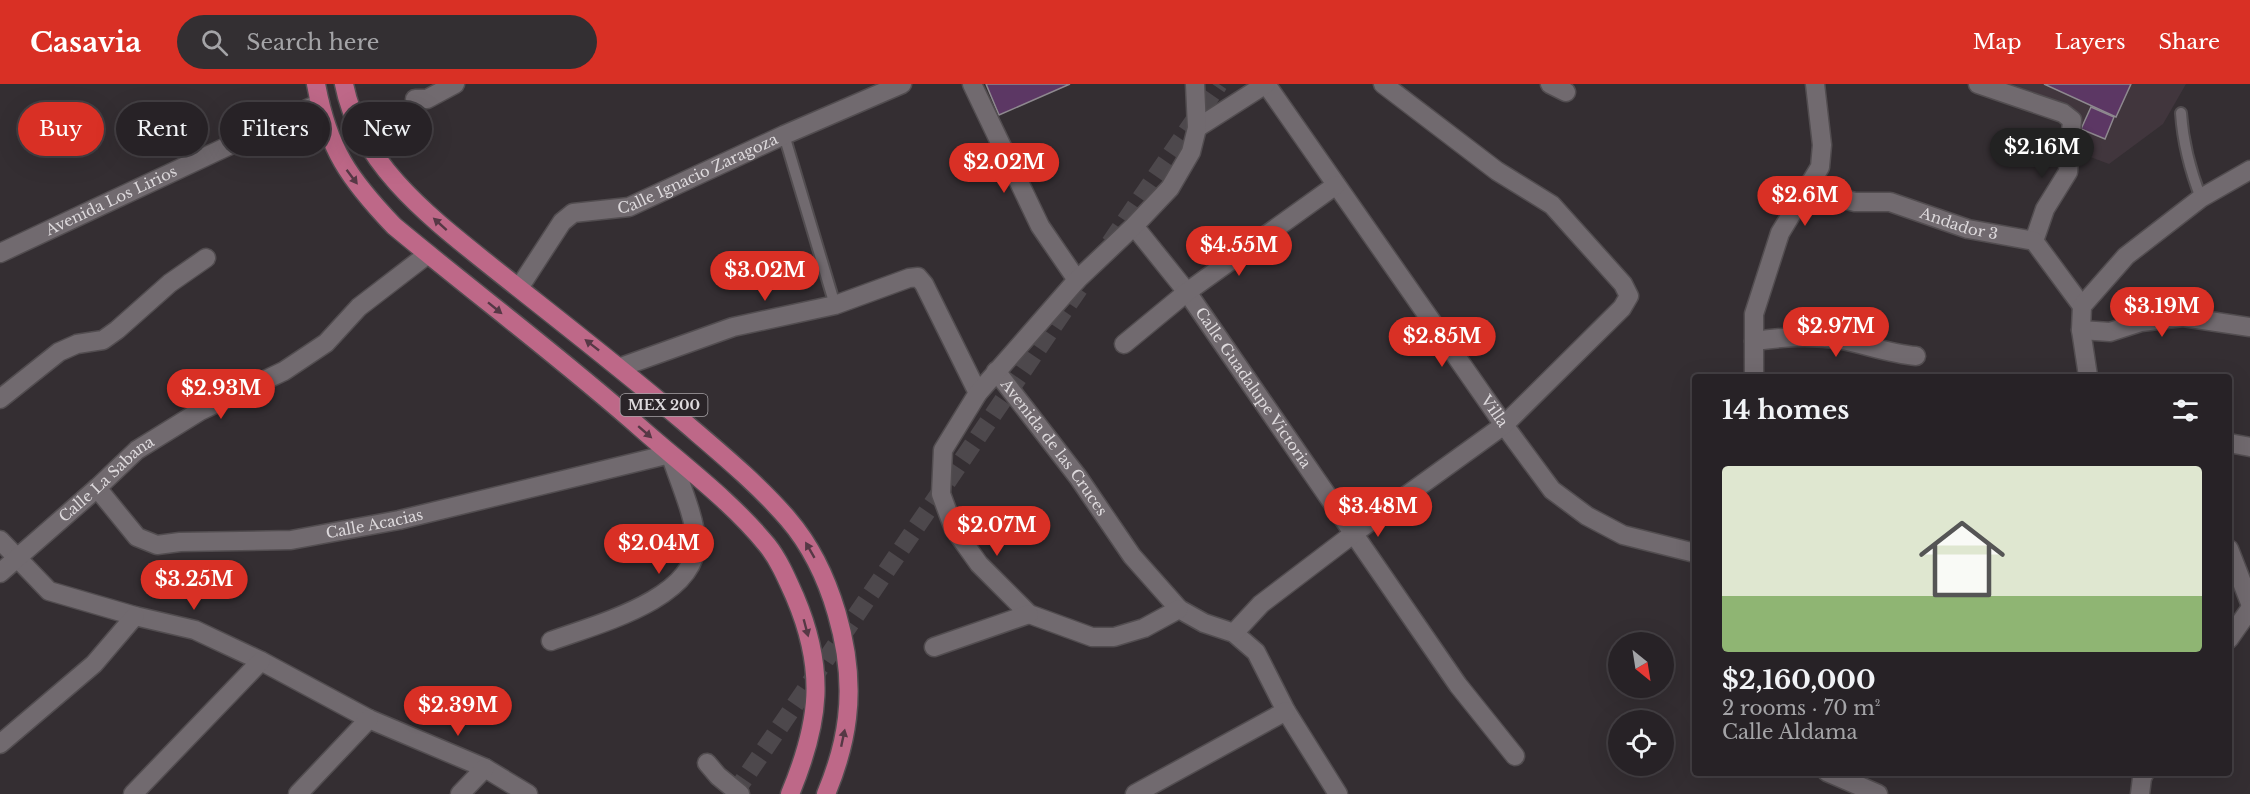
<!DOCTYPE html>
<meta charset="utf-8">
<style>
body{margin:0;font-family:"Libre Baskerville",serif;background:#332f32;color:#f1f3f6;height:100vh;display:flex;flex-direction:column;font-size:22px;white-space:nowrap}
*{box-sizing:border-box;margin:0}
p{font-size:20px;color:#a4a4a7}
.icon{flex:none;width:33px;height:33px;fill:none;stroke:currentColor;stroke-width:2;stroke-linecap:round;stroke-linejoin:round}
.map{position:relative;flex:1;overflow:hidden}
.side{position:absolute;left:1692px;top:290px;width:540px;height:402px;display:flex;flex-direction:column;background:#272226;border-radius:6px;box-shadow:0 6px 24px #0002,0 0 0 2px #433f43}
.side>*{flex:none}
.top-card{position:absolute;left:18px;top:18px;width:570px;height:54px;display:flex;gap:12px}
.needle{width:39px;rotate:150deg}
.tools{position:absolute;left:1608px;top:548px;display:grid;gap:12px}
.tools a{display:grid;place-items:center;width:66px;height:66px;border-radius:50%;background:#272226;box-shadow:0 6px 24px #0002,0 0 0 2px #433f43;font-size:30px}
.price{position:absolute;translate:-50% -51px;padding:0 14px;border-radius:21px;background:#d93025;color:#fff;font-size:20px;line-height:39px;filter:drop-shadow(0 2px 3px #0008)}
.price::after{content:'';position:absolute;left:50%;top:36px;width:18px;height:14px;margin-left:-9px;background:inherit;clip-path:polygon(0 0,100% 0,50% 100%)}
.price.selected{background:#222;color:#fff}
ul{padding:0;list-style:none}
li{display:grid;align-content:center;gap:12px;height:318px;padding:0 30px}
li+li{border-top:2px solid #433f43}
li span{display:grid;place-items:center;height:186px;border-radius:6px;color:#555}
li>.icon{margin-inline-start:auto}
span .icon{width:108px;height:108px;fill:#fffc;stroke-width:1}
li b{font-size:26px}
h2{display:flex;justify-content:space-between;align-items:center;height:72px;padding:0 30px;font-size:26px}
.tag{padding:0 21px;border-radius:27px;background:#272226;box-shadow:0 6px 24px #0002,0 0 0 2px #433f43;font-size:21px;line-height:54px}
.tag.selected{background:#d93025;color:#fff}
header{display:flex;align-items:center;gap:36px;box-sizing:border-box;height:84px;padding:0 30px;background:#d93025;color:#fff}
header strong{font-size:28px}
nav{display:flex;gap:33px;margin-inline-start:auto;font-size:21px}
.search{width:420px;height:54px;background:#332f32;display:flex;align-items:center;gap:15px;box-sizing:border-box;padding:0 21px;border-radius:33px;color:#a4a4a7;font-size:22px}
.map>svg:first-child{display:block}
</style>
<header>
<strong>Casavia</strong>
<div class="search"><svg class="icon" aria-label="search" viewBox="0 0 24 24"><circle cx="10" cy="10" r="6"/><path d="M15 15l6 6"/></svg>Search here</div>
<nav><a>Map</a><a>Layers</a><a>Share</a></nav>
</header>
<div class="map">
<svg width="2250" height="710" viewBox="0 0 2250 710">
<rect width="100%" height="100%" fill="#342e32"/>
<polygon fill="#41363d" points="2006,0 2186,0 2163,40 2109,80 2080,69 2075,48 2075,32"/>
<g fill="#5c3764" stroke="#8e898f" stroke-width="1.5">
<polygon points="986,0 1070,0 999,31"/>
<polygon points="2044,0 2131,0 2116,33"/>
<polygon points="2091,23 2114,33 2105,55 2081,45"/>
</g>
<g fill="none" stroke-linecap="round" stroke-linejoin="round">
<g stroke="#4d484c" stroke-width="18" stroke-dasharray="18 9" stroke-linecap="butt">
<polyline points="1110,159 1219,0"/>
<polyline points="734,710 1083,199"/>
</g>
<g stroke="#524d50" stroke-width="14">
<g id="lane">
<path d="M2181,29C2183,59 2190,86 2201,114"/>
<polyline points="784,51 835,221"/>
</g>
</g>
<g stroke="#524d50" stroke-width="21">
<g id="street">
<polyline points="972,0 1040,142 1077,196"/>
<path id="s1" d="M1266,0L1504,341L1552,406L1587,432L1623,451L1695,469"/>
<polyline points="1550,0 1566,8"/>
<polyline points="1978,0 2063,29 2072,36 2068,88 2045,125 2034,157"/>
<polyline points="415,15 427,15 455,0"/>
<polyline points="1197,44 1266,0"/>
<path id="s2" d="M1806,106L1855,118H1890L1968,145L2034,157L2082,222"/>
<path id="s3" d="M1134,142L1187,208L1458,601L1515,672"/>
<path id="s4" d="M0,169L320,19"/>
<path id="s5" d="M519,204L562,138L573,129L629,123L784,51L902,0"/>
<polyline points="2081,246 2110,248 2141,238 2183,233 2250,243"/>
<path d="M1754,257C1784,253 1811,251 1842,256C1867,261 1891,270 1916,272"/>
<polyline points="1124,260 1187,208 1336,101"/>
<polyline points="621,283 733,243 835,221 909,194 918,193 924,200 978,309"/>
<path id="s6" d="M996,287L1078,393L1132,472L1179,525L1204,539L1234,549L1256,568L1286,627L1338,710"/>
<polyline points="1754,292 1754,230 1780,149 1820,83 1822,61 1815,0"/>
<polyline points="2088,292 2081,246 2082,222 2126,172 2201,114 2250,86"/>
<polyline points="0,315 59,268 77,260 103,256 117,246 170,199 206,174"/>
<polyline points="2229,359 2250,363"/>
<path id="s7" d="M97,404L137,453L157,461L180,458L291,456L399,436L670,370C678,394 696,435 696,459C696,516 593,541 551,557"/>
<polyline points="0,456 49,507 135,532 195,546 261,577 369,635 485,684 528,710"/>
<polyline points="2229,465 2250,519"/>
<path id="s8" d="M0,489L97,404L137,366L200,327L284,287L326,259L359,223L428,170"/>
<polyline points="1179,525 1144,544 1114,553 1092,553 1029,530 979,480 954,445 941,410 943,366 978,309 1077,196 1134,142 1170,104 1191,68 1197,44 1195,0"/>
<polyline points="1234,549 1261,520 1353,450 1504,341 1622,224 1629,212 1623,200 1552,121 1497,87 1383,0"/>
<polyline points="2229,555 2250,525"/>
<polyline points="934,563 1029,530"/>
<polyline points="0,660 94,580 135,532"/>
<polyline points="707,679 718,692 740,710"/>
<polyline points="1827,688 1878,710"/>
<polyline points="133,710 261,577"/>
<polyline points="298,710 369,635"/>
<polyline points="460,710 485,684"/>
<polyline points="1135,710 1286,627"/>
<polyline points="2140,710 2142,694 2145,688"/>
</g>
</g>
<g stroke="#524d50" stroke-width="21">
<g id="primary">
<path d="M316,0C328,65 349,95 394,142C477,211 563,275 644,347C685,383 732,418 767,461C779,476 787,495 795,513C826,586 820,638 790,710"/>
<path d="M344,0C360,81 431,134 492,183C556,234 621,284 683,337C719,368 757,399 788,435C831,485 855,569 847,634C844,660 836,686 826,710"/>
</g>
</g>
<use href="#lane" stroke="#716a6f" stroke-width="10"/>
<use href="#street" stroke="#716a6f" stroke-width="18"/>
<use href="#primary" stroke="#be6888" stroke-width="18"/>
</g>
<defs><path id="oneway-solid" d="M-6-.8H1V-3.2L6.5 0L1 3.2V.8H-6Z" transform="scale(1.5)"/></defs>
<g fill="#563845">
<use href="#oneway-solid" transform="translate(352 93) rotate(53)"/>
<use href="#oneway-solid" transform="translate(440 140) rotate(-138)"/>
<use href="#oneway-solid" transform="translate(495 224) rotate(39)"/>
<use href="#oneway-solid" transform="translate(592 261) rotate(-142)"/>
<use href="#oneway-solid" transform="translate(645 348) rotate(41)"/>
<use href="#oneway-solid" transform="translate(810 466) rotate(-120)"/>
<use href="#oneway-solid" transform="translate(806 544) rotate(75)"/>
<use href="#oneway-solid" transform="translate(843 654) rotate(-78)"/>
</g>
<g text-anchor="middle" stroke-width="4.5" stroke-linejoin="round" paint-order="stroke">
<rect fill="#2a2428" stroke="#a7a3a6" stroke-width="1.5" x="620.5" y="310" width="87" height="22" rx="4.5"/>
<g font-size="14" font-weight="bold" fill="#ddd9dc">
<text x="664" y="326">MEX 200</text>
</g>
<g font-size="15" fill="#ddd9dc" stroke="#2a2428">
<text dy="5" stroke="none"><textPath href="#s5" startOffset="225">Calle Ignacio Zaragoza</textPath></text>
<text dy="5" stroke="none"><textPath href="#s4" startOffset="123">Avenida Los Lirios</textPath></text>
<text dy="5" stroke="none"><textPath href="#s2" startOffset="158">Andador 3</textPath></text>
<text dy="5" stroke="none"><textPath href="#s3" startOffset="201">Calle Guadalupe Victoria</textPath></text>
<text dy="5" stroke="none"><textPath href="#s1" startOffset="399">Villa</textPath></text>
<text dy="5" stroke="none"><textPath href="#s6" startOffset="96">Avenida de las Cruces</textPath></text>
<text dy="5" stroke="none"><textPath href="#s8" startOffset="142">Calle La Sabana</textPath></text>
<text dy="5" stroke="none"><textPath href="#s7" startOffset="304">Calle Acacias</textPath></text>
</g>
</g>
</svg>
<div class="tools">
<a><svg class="needle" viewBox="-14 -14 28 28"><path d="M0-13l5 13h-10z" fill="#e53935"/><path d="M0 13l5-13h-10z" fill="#a4a4a7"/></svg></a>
<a><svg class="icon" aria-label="locate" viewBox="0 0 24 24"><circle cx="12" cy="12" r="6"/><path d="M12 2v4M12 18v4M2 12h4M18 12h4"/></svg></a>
</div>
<b class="price selected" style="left:2042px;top:95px">$2.16M</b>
<b class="price" style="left:1004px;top:110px">$2.02M</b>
<b class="price" style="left:1805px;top:143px">$2.6M</b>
<b class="price" style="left:1239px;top:193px">$4.55M</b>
<b class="price" style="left:765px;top:218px">$3.02M</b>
<b class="price" style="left:2162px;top:254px">$3.19M</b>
<b class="price" style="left:1836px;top:274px">$2.97M</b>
<b class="price" style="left:1442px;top:284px">$2.85M</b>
<b class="price" style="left:221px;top:336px">$2.93M</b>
<b class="price" style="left:1378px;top:454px">$3.48M</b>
<b class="price" style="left:997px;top:473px">$2.07M</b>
<b class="price" style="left:659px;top:491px">$2.04M</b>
<b class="price" style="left:194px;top:527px">$3.25M</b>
<b class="price" style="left:458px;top:653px">$2.39M</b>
<div class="top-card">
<a class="tag selected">Buy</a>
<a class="tag">Rent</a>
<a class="tag">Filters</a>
<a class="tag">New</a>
</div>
<section class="side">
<h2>14 homes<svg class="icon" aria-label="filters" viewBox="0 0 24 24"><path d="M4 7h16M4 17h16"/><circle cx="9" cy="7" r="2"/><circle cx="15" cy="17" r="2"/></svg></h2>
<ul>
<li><span style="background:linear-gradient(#dfe7d0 70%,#8fb573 0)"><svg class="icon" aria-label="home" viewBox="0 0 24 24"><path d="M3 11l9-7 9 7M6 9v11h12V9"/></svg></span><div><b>$2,160,000</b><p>2 rooms · 70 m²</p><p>Calle Aldama</p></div></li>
</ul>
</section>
</div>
